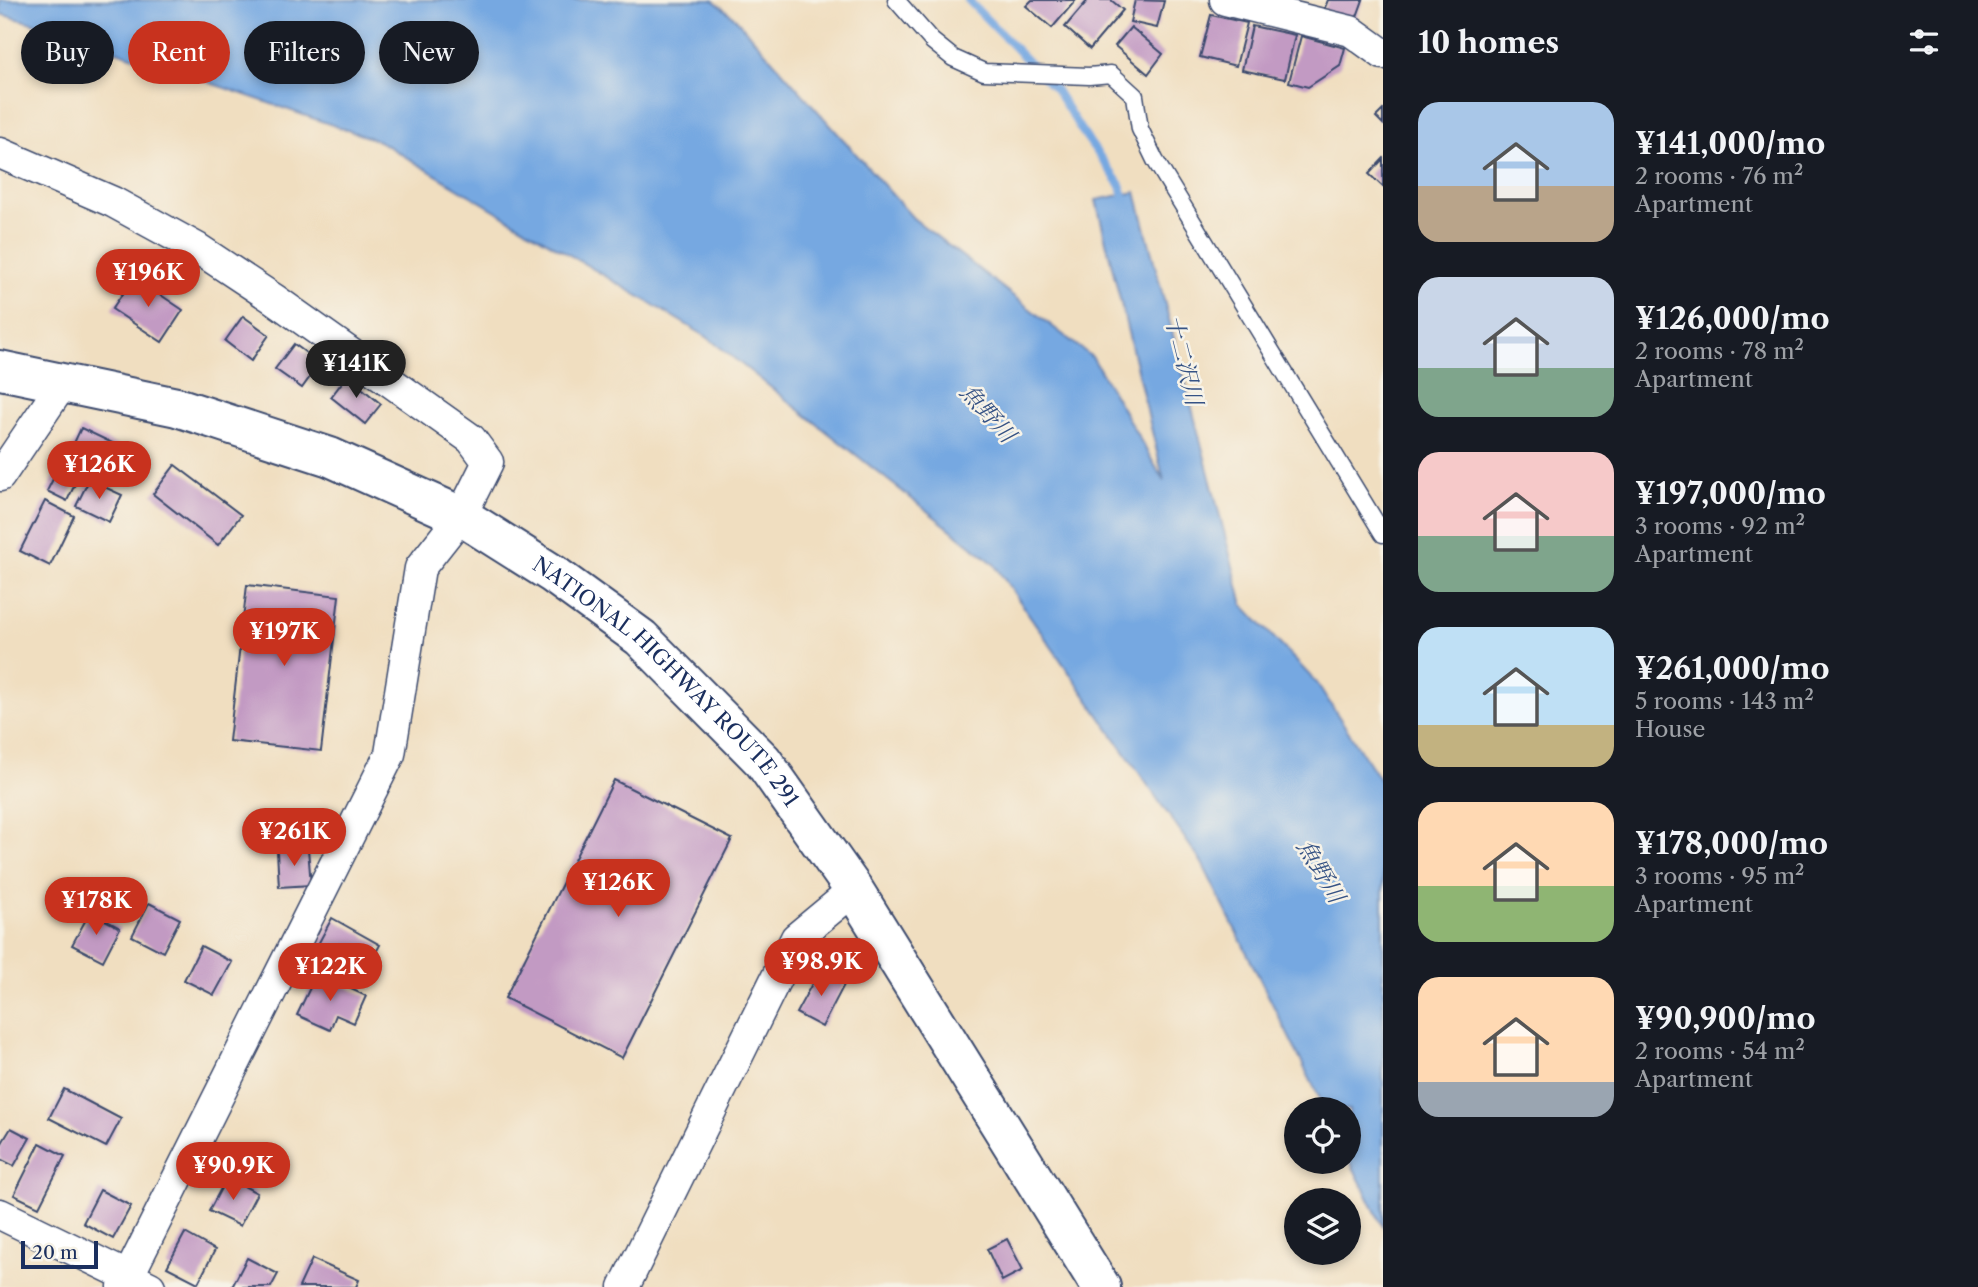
<!DOCTYPE html>
<meta charset="utf-8">
<style>
body{margin:0;font-family:"Libre Caslon Text","Noto Serif JP",serif;background:#242831;color:#f1f3f6;height:100vh;display:flex;flex-direction:column;font-size:26px;white-space:nowrap}
*{box-sizing:border-box;margin:0}
p{font-size:23px;color:#9ea1a6}
.icon{flex:none;width:38px;height:38px;fill:none;stroke:currentColor;stroke-width:2;stroke-linecap:round;stroke-linejoin:round}
.map{position:relative;flex:1;overflow:hidden}
.drawer{display:flex;flex-direction:column;background:#171b24;width:595px}
.drawer>*{flex:none}
.guide{position:absolute;left:21px;top:21px;width:665px;height:63px;display:flex;gap:14px}
.fabs{position:absolute;left:1284px;top:1097px;display:grid;gap:14px}
.fabs a{display:grid;place-items:center;width:77px;height:77px;border-radius:50%;background:#171b24;box-shadow:0 4px 10px #0003;font-size:35px}
.scale{position:absolute;left:21px;bottom:18px;width:77px;box-sizing:border-box;padding-left:7px;border:4px solid #1b2f5e;border-top:0;font-size:19px;line-height:24px;white-space:nowrap;color:#1b2f5e;-webkit-text-stroke:5px #f7f3e8;paint-order:stroke}
.price{position:absolute;translate:-50% -60px;padding:0 16px;border-radius:24px;background:#c8321e;color:#fff;font-size:23px;line-height:46px;filter:drop-shadow(0 2px 4px #0008)}
.price::after{content:'';position:absolute;left:50%;top:42px;width:21px;height:16px;margin-left:-10px;background:inherit;clip-path:polygon(0 0,100% 0,50% 100%)}
.price.active{background:#222;color:#fff}
ul{padding:0;list-style:none}
li{display:flex;align-items:center;gap:21px;height:175px;padding:0 35px}
li span{display:grid;place-items:center;flex:none;width:196px;height:140px;border-radius:21px;color:#555}
li>.icon{margin-inline-start:auto}
span .icon{width:84px;height:84px;fill:#fffc;stroke-width:1}
li b{font-size:30px}
h2{display:flex;justify-content:space-between;align-items:center;height:84px;padding:0 35px;font-size:30px}
.tag{padding:0 24px;border-radius:32px;background:#171b24;box-shadow:0 4px 10px #0003;font-size:24px;line-height:63px}
.tag.active{background:#c8321e;color:#fff}
main{display:flex;flex:1;min-height:0}
.map>svg:first-child{display:block}
</style>
<main>
<div class="map">
<svg width="1383" height="1287" viewBox="0 0 1383 1287">
<rect width="100%" height="100%" fill="#f7f3e8"/>
<filter id="ink" filterUnits="userSpaceOnUse"><feTurbulence type="fractalNoise" baseFrequency=".0143" numOctaves="2"/><feDisplacementMap in="SourceGraphic" scale="14" xChannelSelector="R" yChannelSelector="G"/><feConvolveMatrix kernelMatrix="1 2 1 2 8 2 1 2 1" color-interpolation-filters="sRGB"/></filter>
<filter id="wash" filterUnits="userSpaceOnUse"><feTurbulence type="fractalNoise" baseFrequency=".00686" numOctaves="4" result="noise"/><feDisplacementMap in="SourceGraphic" scale="28" xChannelSelector="R" yChannelSelector="G"/><feGaussianBlur stdDeviation="1.57" result="paint"/><feColorMatrix in="noise" values="0 0 0 0 0 0 0 0 0 0 0 0 0 0 0 0 0 1.4 0 .05"/><feComposite in="paint" operator="in"/></filter>
<g filter="url(#wash)">
<rect width="100%" height="100%" fill="#f0dec0"/>
<polygon fill="#76a8e1" stroke="#486ca0" stroke-width="2" points="0,0 713,0 734,17 913,218 1093,358 1164,481 1096,200 1136,192 1243,605 1317,683 1383,785 1383,1227 1349,1159 1349,1110 1325,1109 1202,863 993,563 707,337 379,141 47,27 0,14"/>
<g fill="none" stroke-linecap="round" stroke-linejoin="round">
<polyline stroke="#76a8e1" stroke-width="8" points="968,0 1056,90 1081,130 1121,186 1126,203"/>
</g>
<g id="blocks">
<g fill="#c29ac3">
<polygon points="1032,0 1076,0 1052,28 1026,6"/>
<polygon points="1088,0 1111,0 1123,10 1090,49 1065,27"/>
<polygon points="1135,0 1164,1 1157,28 1130,22"/>
<polygon points="1328,0 1363,0 1355,22 1324,10"/>
<polygon points="1211,15 1247,23 1236,66 1200,57"/>
<polygon points="1252,26 1295,35 1285,79 1242,70"/>
<polygon points="1131,27 1163,54 1148,74 1115,46"/>
<polygon points="1301,36 1345,48 1340,66 1308,87 1289,82"/>
<polygon points="1383,110 1383,124 1376,117"/>
<polygon points="1383,159 1383,187 1369,174"/>
<polygon points="134,277 183,310 162,342 112,309"/>
<polygon points="243,316 269,335 251,361 225,341"/>
<polygon points="294,344 320,363 302,388 275,369"/>
<polygon points="347,376 381,404 365,424 331,397"/>
<polygon points="81,428 127,450 113,480 67,458"/>
<polygon points="175,465 241,515 218,545 153,494"/>
<polygon points="59,467 79,476 67,501 47,491"/>
<polygon points="89,480 122,495 109,522 76,506"/>
<polygon points="45,501 74,516 50,566 20,551"/>
<polygon points="247,585 339,596 321,751 229,741"/>
<polygon points="614,780 732,839 622,1058 505,998"/>
<polygon points="308,849 311,885 279,887 277,851"/>
<polygon points="149,903 180,919 163,952 132,936"/>
<polygon points="90,912 120,928 103,961 72,945"/>
<polygon points="332,918 380,945 364,974 316,948"/>
<polygon points="201,946 232,962 214,995 184,980"/>
<polygon points="820,969 845,983 822,1027 796,1013"/>
<polygon points="317,973 366,996 354,1023 336,1015 330,1030 297,1015"/>
<polygon points="64,1089 121,1119 106,1147 49,1118"/>
<polygon points="11,1128 30,1138 14,1166 0,1159 0,1146"/>
<polygon points="40,1143 65,1156 39,1207 14,1195"/>
<polygon points="227,1177 257,1193 240,1226 209,1211"/>
<polygon points="100,1190 131,1206 113,1239 83,1223"/>
<polygon points="185,1233 215,1250 198,1283 167,1267"/>
<polygon points="1007,1239 1023,1270 1002,1281 987,1249"/>
<polygon points="247,1258 278,1274 271,1287 232,1287"/>
<polygon points="312,1259 359,1280 356,1287 299,1287"/>
</g>
</g>
</g>
<g filter="url(#ink)">
<use href="#blocks" fill-opacity="0" stroke="#3b496d" stroke-width="2"/>
<g fill="none" stroke-linecap="round" stroke-linejoin="round">
<g stroke="#3b496d" stroke-width="19">
<polyline id="lane" points="896,0 932,41 953,58 984,72 1089,76 1111,74 1135,96 1140,129 1155,160 1383,534"/>
</g>
<g stroke="#3b496d" stroke-width="33">
<g id="street">
<polyline points="1225,0 1351,31 1383,54"/>
<polyline points="0,153 113,202 197,248 274,299 471,439 488,462 461,516 420,568 390,754 123,1287"/>
<polyline points="0,476 63,383"/>
<polyline points="0,1214 150,1287"/>
<polyline points="624,1287 796,938 854,890"/>
</g>
</g>
<g stroke="#3b496d" stroke-width="42">
<g id="highway">
<path id="s1" d="M0,370L177,407L330,457L461,516L553,574L641,638L763,761L854,890L1101,1287"/>
</g>
</g>
<use href="#lane" stroke="#fff" stroke-width="16"/>
<use href="#street" stroke="#fff" stroke-width="30"/>
<use href="#highway" stroke="#fff" stroke-width="38"/>
</g>
</g>
<g text-anchor="middle" stroke-width="5" stroke-linejoin="round" paint-order="stroke">
<g font-size="21" fill="#1b2f5e" stroke="#f7f3e8">
<text dy="7" stroke="none"><textPath href="#s1" startOffset="751">NATIONAL HIGHWAY ROUTE 291</textPath></text>
</g>
<g font-size="23" font-style="italic" fill="#365385" stroke="#f7f3e8">
<text transform="translate(1184 360) rotate(76)" y="8">十二沢川</text>
<text transform="translate(988 413) rotate(48)" y="8">魚野川</text>
<text transform="translate(1321 871) rotate(59)" y="8">魚野川</text>
</g>
</g>
</svg>
<div class="fabs">
<a><svg class="icon" aria-label="locate" viewBox="0 0 24 24"><circle cx="12" cy="12" r="6"/><path d="M12 2v4M12 18v4M2 12h4M18 12h4"/></svg></a>
<a><svg class="icon" aria-label="layers" viewBox="0 0 24 24"><path d="M12 4l9 5-9 5-9-5zM3 14l9 5 9-5"/></svg></a>
</div>
<div class="scale">20 m</div>
<b class="price" style="left:148px;top:309px">¥196K</b>
<b class="price active" style="left:356px;top:400px">¥141K</b>
<b class="price" style="left:99px;top:501px">¥126K</b>
<b class="price" style="left:284px;top:668px">¥197K</b>
<b class="price" style="left:294px;top:868px">¥261K</b>
<b class="price" style="left:618px;top:919px">¥126K</b>
<b class="price" style="left:96px;top:937px">¥178K</b>
<b class="price" style="left:821px;top:998px">¥98.9K</b>
<b class="price" style="left:330px;top:1003px">¥122K</b>
<b class="price" style="left:233px;top:1202px">¥90.9K</b>
<div class="guide">
<a class="tag">Buy</a>
<a class="tag active">Rent</a>
<a class="tag">Filters</a>
<a class="tag">New</a>
</div>
</div>
<section class="drawer">
<h2>10 homes<svg class="icon" aria-label="filters" viewBox="0 0 24 24"><path d="M4 7h16M4 17h16"/><circle cx="9" cy="7" r="2"/><circle cx="15" cy="17" r="2"/></svg></h2>
<ul>
<li><span style="background:linear-gradient(#a9c7e8 60%,#b9a48a 0)"><svg class="icon" aria-label="home" viewBox="0 0 24 24"><path d="M3 11l9-7 9 7M6 9v11h12V9"/></svg></span><div><b>¥141,000/mo</b><p>2 rooms · 76 m²</p><p>Apartment</p></div></li>
<li><span style="background:linear-gradient(#c9d6e8 65%,#7fa58c 0)"><svg class="icon" aria-label="home" viewBox="0 0 24 24"><path d="M3 11l9-7 9 7M6 9v11h12V9"/></svg></span><div><b>¥126,000/mo</b><p>2 rooms · 78 m²</p><p>Apartment</p></div></li>
<li><span style="background:linear-gradient(#f6c9c9 60%,#7fa58c 0)"><svg class="icon" aria-label="home" viewBox="0 0 24 24"><path d="M3 11l9-7 9 7M6 9v11h12V9"/></svg></span><div><b>¥197,000/mo</b><p>3 rooms · 92 m²</p><p>Apartment</p></div></li>
<li><span style="background:linear-gradient(#bfe0f5 70%,#c2b280 0)"><svg class="icon" aria-label="home" viewBox="0 0 24 24"><path d="M3 11l9-7 9 7M6 9v11h12V9"/></svg></span><div><b>¥261,000/mo</b><p>5 rooms · 143 m²</p><p>House</p></div></li>
<li><span style="background:linear-gradient(#ffd9b3 60%,#8fb573 0)"><svg class="icon" aria-label="home" viewBox="0 0 24 24"><path d="M3 11l9-7 9 7M6 9v11h12V9"/></svg></span><div><b>¥178,000/mo</b><p>3 rooms · 95 m²</p><p>Apartment</p></div></li>
<li><span style="background:linear-gradient(#ffd9b3 75%,#9aa5b1 0)"><svg class="icon" aria-label="home" viewBox="0 0 24 24"><path d="M3 11l9-7 9 7M6 9v11h12V9"/></svg></span><div><b>¥90,900/mo</b><p>2 rooms · 54 m²</p><p>Apartment</p></div></li>
</ul>
</section>
</main>
